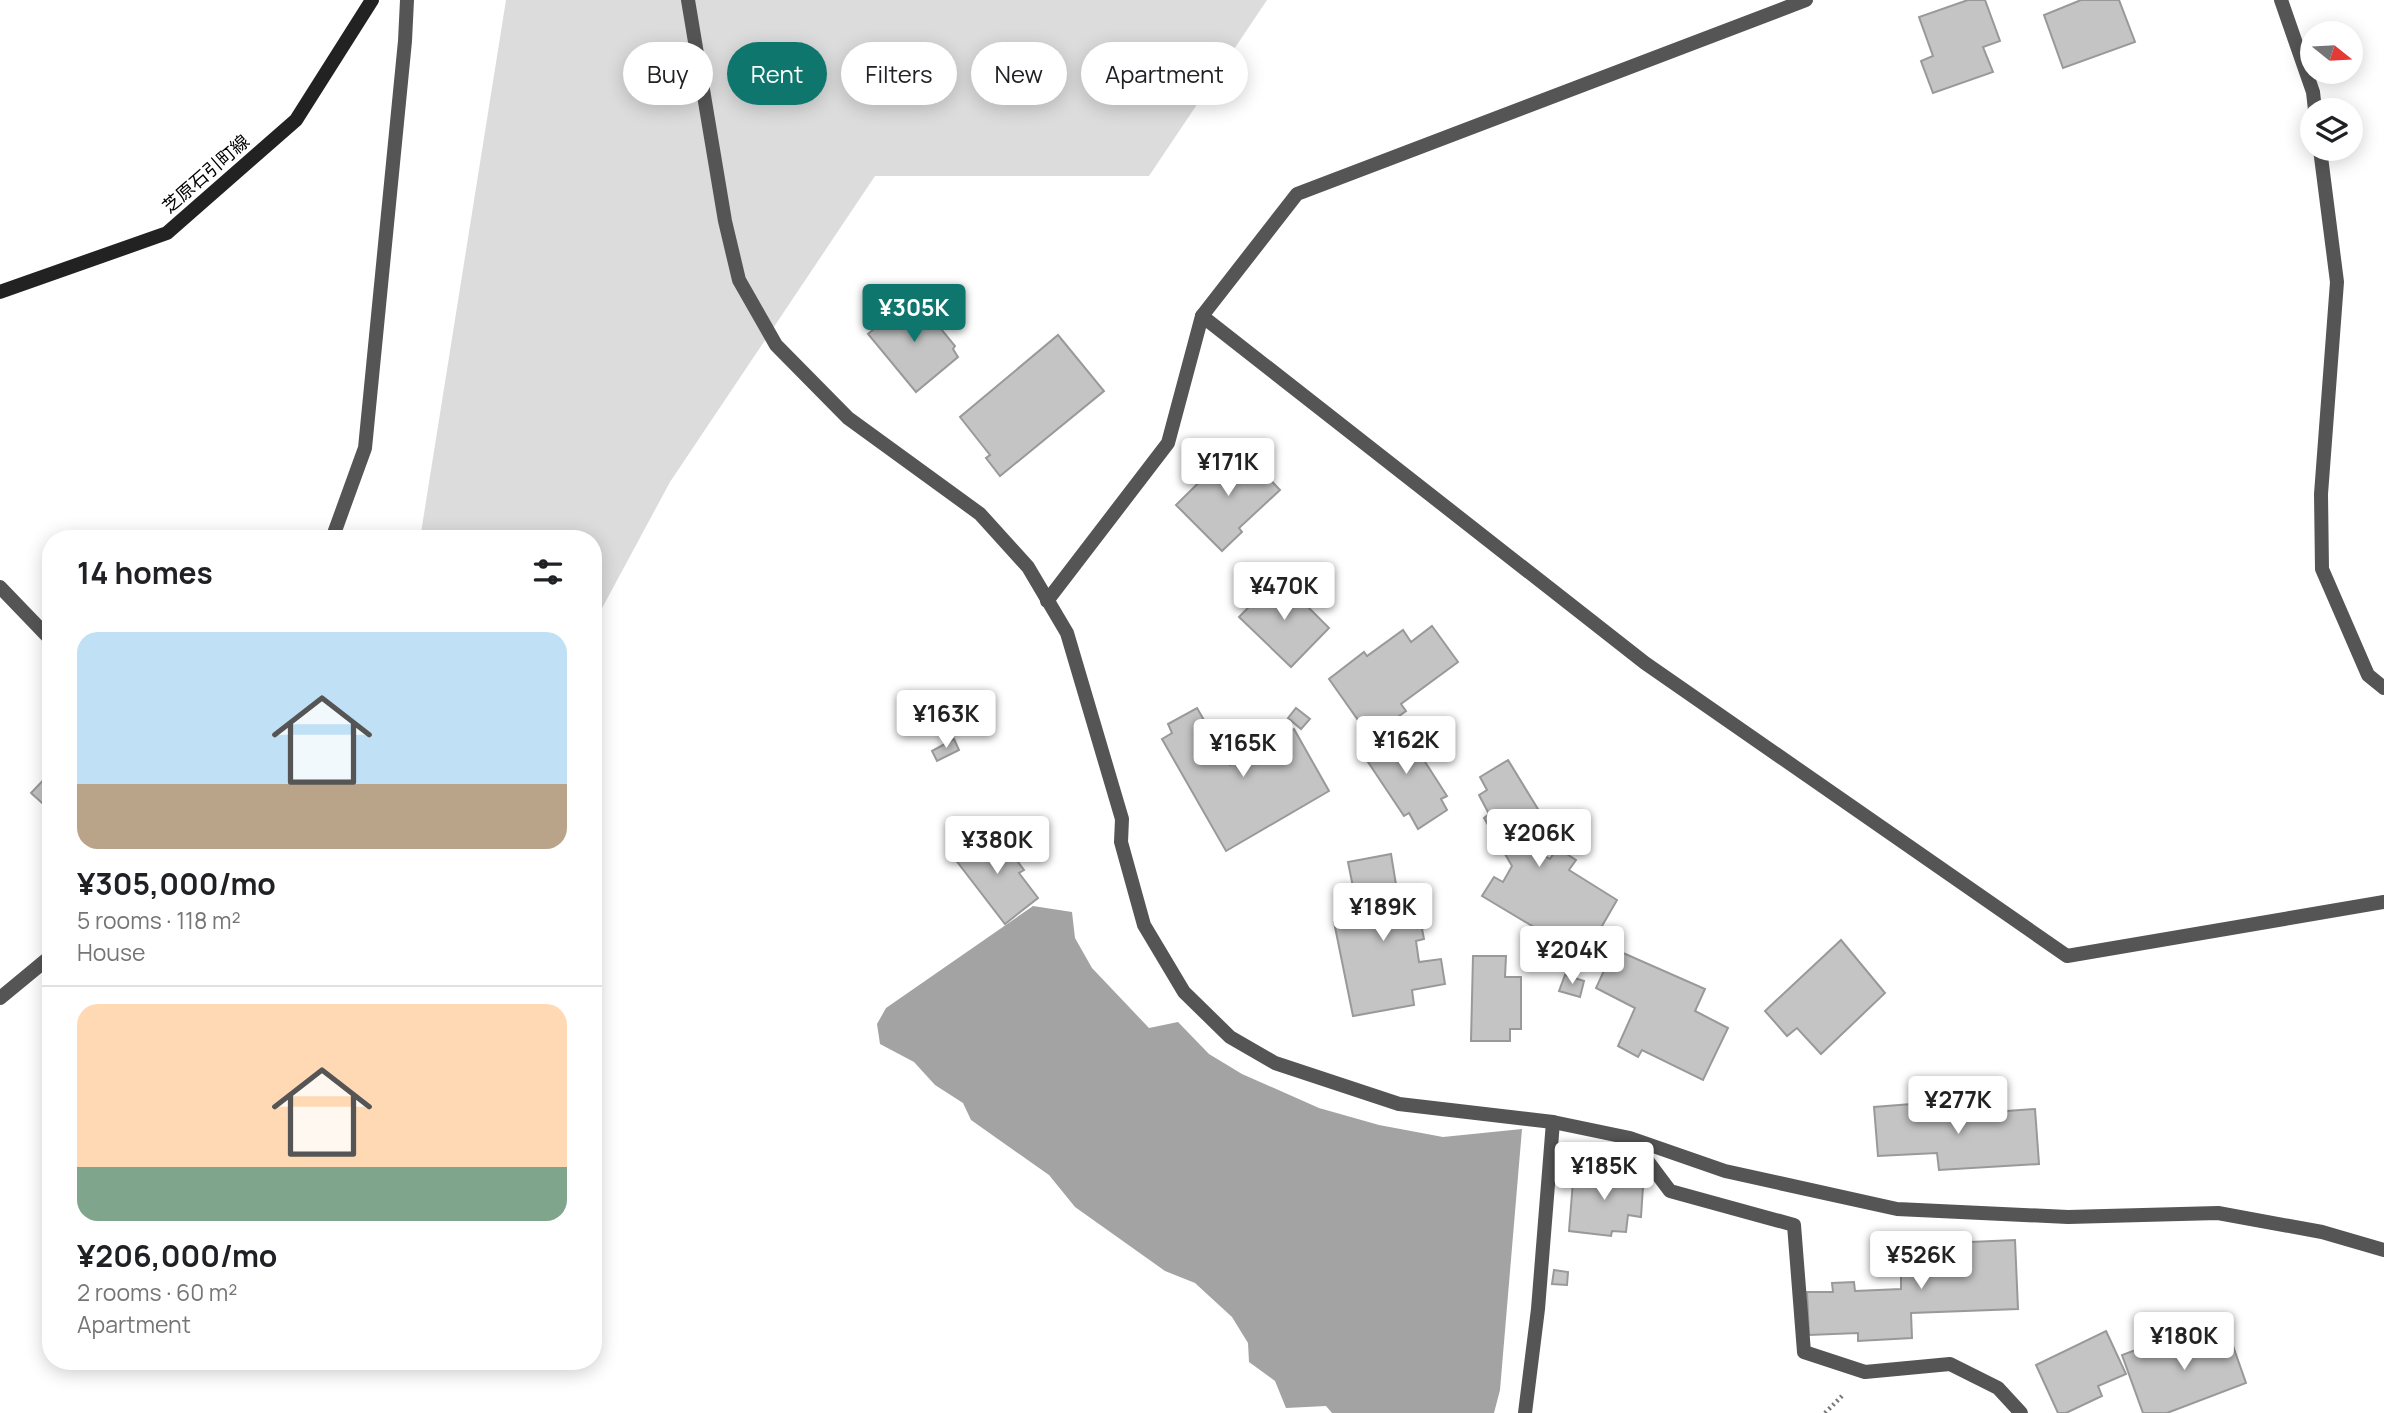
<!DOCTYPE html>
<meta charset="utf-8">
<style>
body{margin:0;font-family:Manrope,"Noto Sans JP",sans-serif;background:#f2f2f2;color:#202124;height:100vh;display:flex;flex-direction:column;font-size:26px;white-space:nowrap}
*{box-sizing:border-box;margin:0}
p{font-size:23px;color:#757577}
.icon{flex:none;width:38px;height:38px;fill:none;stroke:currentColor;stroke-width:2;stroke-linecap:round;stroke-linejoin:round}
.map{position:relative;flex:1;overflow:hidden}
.drawer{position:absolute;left:42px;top:530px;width:560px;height:840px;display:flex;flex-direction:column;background:#fff;border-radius:28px;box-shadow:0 4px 18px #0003}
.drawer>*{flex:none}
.hud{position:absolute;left:623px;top:42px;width:665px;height:63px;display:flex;gap:14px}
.needle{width:46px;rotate:108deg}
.tools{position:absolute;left:2300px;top:21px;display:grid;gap:14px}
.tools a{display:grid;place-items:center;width:63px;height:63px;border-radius:50%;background:#fff;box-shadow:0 4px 18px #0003;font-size:35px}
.price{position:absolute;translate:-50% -60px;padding:0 16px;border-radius:7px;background:#fff;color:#222;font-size:23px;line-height:46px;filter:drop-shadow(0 2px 4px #0008)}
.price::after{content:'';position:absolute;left:50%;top:42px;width:21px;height:16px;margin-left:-10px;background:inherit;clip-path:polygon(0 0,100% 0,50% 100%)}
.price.active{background:#0f766e;color:#fff}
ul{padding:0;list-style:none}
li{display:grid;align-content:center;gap:14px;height:371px;padding:0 35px}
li+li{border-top:2px solid #e0e0e0}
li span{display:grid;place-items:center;height:217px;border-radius:21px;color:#555}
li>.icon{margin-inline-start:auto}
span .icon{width:126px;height:126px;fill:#fffc;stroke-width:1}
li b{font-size:30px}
h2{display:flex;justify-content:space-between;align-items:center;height:84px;padding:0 35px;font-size:30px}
.tag{padding:0 24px;border-radius:32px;background:#fff;box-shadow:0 4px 18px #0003;font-size:24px;line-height:63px}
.tag.active{background:#0f766e;color:#fff}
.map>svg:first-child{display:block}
</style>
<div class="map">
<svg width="2384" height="1413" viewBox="0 0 2384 1413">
<rect width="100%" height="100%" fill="#fff"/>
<polygon fill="#dcdcdc" points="506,0 1267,0 1149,176 875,176 670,482 593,625 593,539 420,539"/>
<polygon fill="#a3a3a3" points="1033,906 1072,912 1075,938 1092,968 1149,1028 1178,1022 1209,1054 1242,1074 1319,1108 1379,1125 1443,1137 1522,1129 1500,1390 1494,1413 1332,1413 1326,1406 1286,1408 1275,1381 1249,1362 1248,1343 1232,1317 1195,1283 1165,1271 1075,1207 1049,1175 971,1120 963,1103 935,1085 914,1062 880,1044 877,1024 886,1008"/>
<g fill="#c4c4c4" stroke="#999" stroke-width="2">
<polygon points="1968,0 1985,0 2000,41 1983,47 1993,72 1933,93 1921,61 1933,56 1919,17"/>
<polygon points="2081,0 2119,0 2135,42 2063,68 2044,15"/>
<polygon points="914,296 955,346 953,349 958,357 916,392 868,334"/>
<polygon points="1058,335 1104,391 1000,476 986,458 990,455 960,417"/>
<polygon points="1237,445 1280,490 1239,528 1242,532 1222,551 1176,505"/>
<polygon points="1278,577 1329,628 1291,667 1239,617"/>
<polygon points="1432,626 1458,662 1401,704 1406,711 1370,737 1329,679 1364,652 1367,656 1403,630 1411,642"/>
<polygon points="1197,708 1230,765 1294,729 1329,791 1226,851 1162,739 1172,733 1168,724"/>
<polygon points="1296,708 1310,719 1301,729 1288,718"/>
<polygon points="1400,723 1447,796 1441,799 1447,810 1418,829 1409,813 1404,816 1360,750"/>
<polygon points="954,739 959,750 937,761 932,751"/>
<polygon points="1508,760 1555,837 1535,850 1550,859 1557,848 1576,860 1569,870 1617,900 1584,957 1482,896 1494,877 1503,882 1512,866 1484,818 1489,814 1479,795 1487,790 1480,777"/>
<polygon points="51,772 51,811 31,793"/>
<polygon points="994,830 1024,870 1019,873 1038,898 1005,924 955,859"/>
<polygon points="1391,854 1399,903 1416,898 1424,939 1416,941 1419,962 1441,959 1445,984 1412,990 1414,1005 1353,1016 1334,922 1359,917 1348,862"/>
<polygon points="1841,940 1885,993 1821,1054 1797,1028 1787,1036 1765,1011"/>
<polygon points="1614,949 1705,989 1695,1011 1728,1028 1703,1080 1642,1050 1638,1057 1618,1046 1635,1008 1596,988"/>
<polygon points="1473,956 1506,956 1505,977 1521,977 1521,1029 1510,1029 1510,1041 1471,1041"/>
<polygon points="1565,975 1584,981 1580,997 1559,991"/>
<polygon points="1937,1102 1938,1116 2035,1109 2039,1164 1939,1170 1937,1153 1878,1156 1874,1107"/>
<polygon points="1574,1169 1636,1175 1635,1187 1643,1187 1641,1217 1628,1215 1626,1232 1612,1231 1611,1236 1569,1231"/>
<polygon points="2015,1240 2018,1309 1911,1313 1912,1338 1858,1341 1858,1333 1809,1335 1807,1292 1833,1292 1832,1283 1854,1282 1855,1291 1901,1289 1901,1245"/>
<polygon points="1554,1270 1568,1272 1567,1285 1552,1284"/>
<polygon points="2226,1326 2246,1383 2167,1413 2143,1413 2122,1355 2157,1342 2160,1349"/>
<polygon points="2106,1331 2126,1374 2098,1386 2102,1396 2066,1413 2058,1413 2036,1365"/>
</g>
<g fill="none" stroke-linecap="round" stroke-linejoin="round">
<polyline stroke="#777" stroke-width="4.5" stroke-dasharray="2 3.5" stroke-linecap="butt" points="1825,1413 1844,1394"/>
<g stroke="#555" stroke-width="14">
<polyline points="688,0 725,221 739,280 776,345 848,418 980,514 1028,567 1067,633 1122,819 1121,842 1144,925 1184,992 1230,1037 1275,1063 1399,1104 1553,1122 1630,1138 1725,1171 1897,1209 2068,1217 2218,1213 2322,1232 2384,1250"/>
<polyline points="1202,316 1645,663 2067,956 2384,902"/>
<polyline points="332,539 365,448 405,41 407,0"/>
<polyline points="0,587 51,640"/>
<polyline points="1047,601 1168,443 1202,316 1297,194 1806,0"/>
<polyline points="0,998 51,956"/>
<polyline points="1631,1139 1670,1191 1794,1225 1804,1352 1865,1372 1950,1364 1998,1388 2021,1413"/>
<polyline points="1525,1413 1538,1309 1553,1122"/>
</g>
<g stroke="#555" stroke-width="14">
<polyline points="2281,0 2313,92 2315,110"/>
<polyline points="2320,149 2337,282 2321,494 2322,569 2368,675 2384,688"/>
</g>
<polyline stroke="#222" stroke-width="14" points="0,292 167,233 296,120 372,0"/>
</g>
<g text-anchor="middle" stroke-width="6" stroke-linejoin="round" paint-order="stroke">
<g font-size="18" fill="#000" stroke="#fff">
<text transform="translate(206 174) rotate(-41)" y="6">芝原石引町線</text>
</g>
</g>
</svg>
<div class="tools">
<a><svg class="needle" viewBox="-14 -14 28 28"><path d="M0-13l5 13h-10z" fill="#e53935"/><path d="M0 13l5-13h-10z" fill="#757577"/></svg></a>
<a><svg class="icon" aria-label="layers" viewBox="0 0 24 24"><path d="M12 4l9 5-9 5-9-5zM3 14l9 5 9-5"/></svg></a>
</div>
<b class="price active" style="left:914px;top:344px">¥305K</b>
<b class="price" style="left:1228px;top:498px">¥171K</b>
<b class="price" style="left:1284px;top:622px">¥470K</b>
<b class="price" style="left:946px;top:750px">¥163K</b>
<b class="price" style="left:1406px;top:776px">¥162K</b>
<b class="price" style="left:1243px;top:779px">¥165K</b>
<b class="price" style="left:1539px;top:869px">¥206K</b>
<b class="price" style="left:997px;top:876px">¥380K</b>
<b class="price" style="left:1383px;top:943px">¥189K</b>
<b class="price" style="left:1572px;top:986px">¥204K</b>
<b class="price" style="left:1958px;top:1136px">¥277K</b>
<b class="price" style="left:1604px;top:1202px">¥185K</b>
<b class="price" style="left:1921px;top:1291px">¥526K</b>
<b class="price" style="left:2184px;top:1372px">¥180K</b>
<div class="hud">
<a class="tag">Buy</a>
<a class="tag active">Rent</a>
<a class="tag">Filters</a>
<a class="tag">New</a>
<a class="tag">Apartment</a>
</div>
<section class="drawer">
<h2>14 homes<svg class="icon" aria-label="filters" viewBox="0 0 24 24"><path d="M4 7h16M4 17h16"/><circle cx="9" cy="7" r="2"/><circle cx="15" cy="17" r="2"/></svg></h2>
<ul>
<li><span style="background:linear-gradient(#bfe0f5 70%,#b9a48a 0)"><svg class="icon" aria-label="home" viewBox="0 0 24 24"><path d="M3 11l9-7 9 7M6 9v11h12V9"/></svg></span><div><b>¥305,000/mo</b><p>5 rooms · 118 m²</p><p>House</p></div></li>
<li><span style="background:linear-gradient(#ffd9b3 75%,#7fa58c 0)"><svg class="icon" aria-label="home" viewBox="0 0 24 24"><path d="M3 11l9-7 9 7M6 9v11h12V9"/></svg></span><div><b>¥206,000/mo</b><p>2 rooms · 60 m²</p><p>Apartment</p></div></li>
</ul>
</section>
</div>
